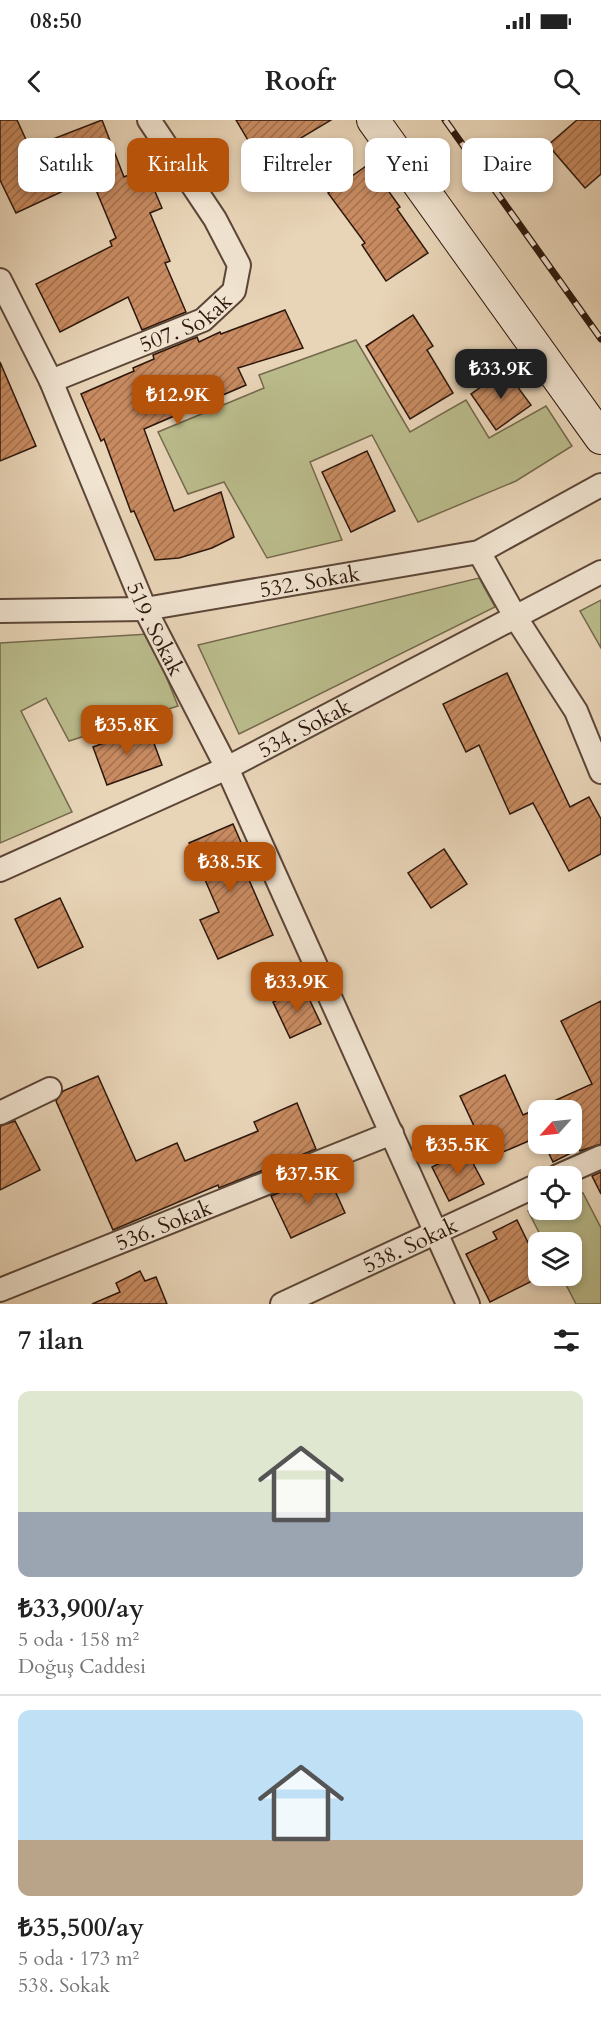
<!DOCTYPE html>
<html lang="tr">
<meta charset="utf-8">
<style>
body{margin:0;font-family:Cardo,serif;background:#f6f6f6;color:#222;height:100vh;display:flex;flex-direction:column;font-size:22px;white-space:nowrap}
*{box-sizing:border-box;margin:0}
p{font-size:20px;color:#767676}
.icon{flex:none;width:33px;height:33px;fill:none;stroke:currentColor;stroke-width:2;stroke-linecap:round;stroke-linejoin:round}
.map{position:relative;height:1184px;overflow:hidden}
.drawer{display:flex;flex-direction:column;background:#fff;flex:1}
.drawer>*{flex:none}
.guide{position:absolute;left:18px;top:18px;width:566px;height:54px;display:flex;gap:12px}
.needle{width:39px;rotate:243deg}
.controls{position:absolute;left:528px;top:980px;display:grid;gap:12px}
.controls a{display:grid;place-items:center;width:54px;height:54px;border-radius:12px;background:#fff;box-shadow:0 3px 9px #0003;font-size:30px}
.price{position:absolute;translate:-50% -51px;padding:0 14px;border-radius:12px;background:#b45309;color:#fff;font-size:20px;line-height:39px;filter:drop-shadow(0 2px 3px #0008)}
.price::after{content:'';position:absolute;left:50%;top:36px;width:18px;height:14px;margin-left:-9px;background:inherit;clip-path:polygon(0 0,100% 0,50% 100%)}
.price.current{background:#222;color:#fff}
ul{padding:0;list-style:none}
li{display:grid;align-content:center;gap:12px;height:318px;padding:0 18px}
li+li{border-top:2px solid #e0e0e0}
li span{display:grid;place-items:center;height:186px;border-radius:12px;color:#555}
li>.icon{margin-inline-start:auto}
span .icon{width:108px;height:108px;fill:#fffc;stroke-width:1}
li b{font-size:26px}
h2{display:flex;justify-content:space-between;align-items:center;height:72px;padding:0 18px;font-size:26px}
.tag{padding:0 21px;border-radius:12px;background:#fff;box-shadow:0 3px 9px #0003;font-size:21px;line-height:54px}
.tag.current{background:#b45309;color:#fff}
.status{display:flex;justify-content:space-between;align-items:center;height:42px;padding:0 30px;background:#fff;direction:ltr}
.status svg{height:16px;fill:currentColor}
header{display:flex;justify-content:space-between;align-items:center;height:78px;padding:0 18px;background:#fff;font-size:27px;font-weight:700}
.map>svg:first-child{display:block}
</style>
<div class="status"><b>08:50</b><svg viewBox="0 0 49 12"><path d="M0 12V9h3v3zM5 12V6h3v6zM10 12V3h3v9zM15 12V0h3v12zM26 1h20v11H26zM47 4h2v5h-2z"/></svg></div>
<header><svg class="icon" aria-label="back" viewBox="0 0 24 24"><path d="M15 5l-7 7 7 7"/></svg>Roofr<svg class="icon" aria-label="search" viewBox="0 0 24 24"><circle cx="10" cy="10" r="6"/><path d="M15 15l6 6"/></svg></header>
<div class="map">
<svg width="601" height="1184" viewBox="0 0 601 1184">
<defs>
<pattern id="building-hatch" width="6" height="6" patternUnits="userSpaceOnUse" patternTransform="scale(1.5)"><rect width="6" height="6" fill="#c88b61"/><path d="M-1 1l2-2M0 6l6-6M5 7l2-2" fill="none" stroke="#a3714e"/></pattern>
</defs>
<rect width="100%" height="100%" fill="#e8d4b7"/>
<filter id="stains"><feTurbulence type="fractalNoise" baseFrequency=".00333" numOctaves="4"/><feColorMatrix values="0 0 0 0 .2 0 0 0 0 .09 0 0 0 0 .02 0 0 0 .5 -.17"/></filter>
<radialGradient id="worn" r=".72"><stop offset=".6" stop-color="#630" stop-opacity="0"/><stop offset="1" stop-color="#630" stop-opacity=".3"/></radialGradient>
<g fill="#babb8b" stroke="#74694c" stroke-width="1.5">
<polygon points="356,220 410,312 466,280 489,318 546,286 572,326 516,361 418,402 372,315 310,342 342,420 267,438 224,362 188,374 158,312 264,268 259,255"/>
<polygon points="479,458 495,487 239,614 198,525"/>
<polygon points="601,480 601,528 580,491"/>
<polygon points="149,514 178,586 69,621 46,578 21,591 72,692 0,723 0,523"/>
<polygon points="583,1073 601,1108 601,1184 576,1184 561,1155 572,1155 572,1122 544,1122 528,1091 538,1088 572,1089 572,1076"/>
</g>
<g fill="url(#building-hatch)" stroke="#2d170c" stroke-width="1.5">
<polygon points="0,0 17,0 28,24 33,22 35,26 102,0 124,57 145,48 162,88 150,93 170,141 165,143 186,192 142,210 128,177 60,212 36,164 112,126 110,121 116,118 91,58 16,93 0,60"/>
<polygon points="236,0 331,0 261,42"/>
<polygon points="577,0 601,0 601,54 585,68 548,25"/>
<polygon points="369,44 400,87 397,89 428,133 386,161 362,125 365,123 328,73"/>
<polygon points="285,190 303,228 238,248 246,265 144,309 174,391 221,372 234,417 212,428 179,438 155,440 134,391 131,392 104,319 101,321 81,274 134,251 133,248 154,239 153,235 197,217 199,222 220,212 221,214"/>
<polygon points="413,195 433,226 427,230 453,273 410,299 366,226"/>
<polygon points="0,242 36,326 0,341"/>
<polygon points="505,250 531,285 496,310 471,274"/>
<polygon points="367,331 395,391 351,412 322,352"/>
<polygon points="507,553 570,687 589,677 601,699 601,734 569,751 533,683 510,694 479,625 466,632 443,584"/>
<polygon points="148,607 162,645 107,665 93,627"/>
<polygon points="233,704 253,750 246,753 273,815 218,839 200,800 219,792 189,723"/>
<polygon points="444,729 467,764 431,788 408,753"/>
<polygon points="60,778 83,827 38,848 15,799"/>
<polygon points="304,868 321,904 290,918 273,882"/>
<polygon points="601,881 601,1024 580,1031 579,1029 553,1042 544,1023 572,1023 572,990 538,990 538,1017 489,1038 460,976 505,955 523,995 592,964 561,901"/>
<polygon points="98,956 136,1041 177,1023 185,1041 258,1011 254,1002 297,983 316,1029 219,1068 218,1065 113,1110 56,981 63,971"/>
<polygon points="15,1001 40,1050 0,1070 0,1006"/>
<polygon points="466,1030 484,1064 449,1081 432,1047"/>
<polygon points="601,1052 601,1074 592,1056"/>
<polygon points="327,1053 345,1093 291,1118 271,1076"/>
<polygon points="517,1100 538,1143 538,1155 544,1155 490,1182 466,1134 497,1119 493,1112"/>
<polygon points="140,1151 145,1161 156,1157 167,1184 92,1184 120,1172 116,1163"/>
</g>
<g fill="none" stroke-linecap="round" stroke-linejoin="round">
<g stroke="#5c4637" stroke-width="26">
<g id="street">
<path id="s1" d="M0,160L51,261L145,489L227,648L468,1184"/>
<path id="s2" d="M51,261L203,200L234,171L239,145L215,99L149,0"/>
<polyline points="479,432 516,498 576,591 601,652"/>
<path id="s3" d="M0,491L145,489L479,432L601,365"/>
<path id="s4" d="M0,750L227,648L601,452"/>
<polyline points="0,993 50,969"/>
<polyline points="558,1056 601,1037"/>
<path id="s5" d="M0,1170L392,1013"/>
<path id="s6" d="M282,1184L538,1065"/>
</g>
</g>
<g stroke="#2d170c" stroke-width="34">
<polyline id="secondary" points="373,0 601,318"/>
</g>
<use href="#street" stroke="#f0e3d0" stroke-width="22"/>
<use href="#secondary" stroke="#f0e3d0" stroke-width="32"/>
<g stroke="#2d170c" stroke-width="7">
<polyline id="rail" points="445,0 601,219"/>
</g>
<use href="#rail" stroke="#f0e3d0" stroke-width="4.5" stroke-dasharray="14" stroke-linecap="butt"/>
</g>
<g text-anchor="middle" stroke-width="4.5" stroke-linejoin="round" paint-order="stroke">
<g font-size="22" fill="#2d170c" stroke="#f0e3d0">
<text dy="8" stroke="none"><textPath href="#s2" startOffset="147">507. Sokak</textPath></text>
<text dy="8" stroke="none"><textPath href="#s3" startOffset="312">532. Sokak</textPath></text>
<text dy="8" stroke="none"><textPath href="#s1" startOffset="382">519. Sokak</textPath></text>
<text dy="8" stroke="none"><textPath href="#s4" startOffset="336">534. Sokak</textPath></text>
<text dy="8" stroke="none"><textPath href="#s5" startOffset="176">536. Sokak</textPath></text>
<text dy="8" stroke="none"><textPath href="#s6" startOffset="141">538. Sokak</textPath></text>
</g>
</g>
<rect width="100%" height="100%" filter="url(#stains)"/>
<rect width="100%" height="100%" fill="url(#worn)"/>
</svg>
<div class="controls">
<a><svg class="needle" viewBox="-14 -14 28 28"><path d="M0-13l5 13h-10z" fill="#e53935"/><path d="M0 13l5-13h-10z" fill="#767676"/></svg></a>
<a><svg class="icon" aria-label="locate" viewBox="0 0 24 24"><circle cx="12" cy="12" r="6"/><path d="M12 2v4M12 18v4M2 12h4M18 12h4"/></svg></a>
<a><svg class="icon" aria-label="layers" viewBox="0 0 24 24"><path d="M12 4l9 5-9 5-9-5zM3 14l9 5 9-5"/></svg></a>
</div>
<b class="price current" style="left:501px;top:280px">₺33.9K</b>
<b class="price" style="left:178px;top:306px">₺12.9K</b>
<b class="price" style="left:127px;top:636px">₺35.8K</b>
<b class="price" style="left:230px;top:773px">₺38.5K</b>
<b class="price" style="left:297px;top:893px">₺33.9K</b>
<b class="price" style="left:458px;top:1056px">₺35.5K</b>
<b class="price" style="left:308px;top:1085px">₺37.5K</b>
<div class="guide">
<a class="tag">Satılık</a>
<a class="tag current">Kiralık</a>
<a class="tag">Filtreler</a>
<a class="tag">Yeni</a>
<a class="tag">Daire</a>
</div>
</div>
<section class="drawer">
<h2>7 ilan<svg class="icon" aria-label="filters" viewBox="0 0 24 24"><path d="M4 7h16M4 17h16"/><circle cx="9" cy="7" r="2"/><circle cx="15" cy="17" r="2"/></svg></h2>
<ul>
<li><span style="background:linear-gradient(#dfe7d0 65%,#9aa5b1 0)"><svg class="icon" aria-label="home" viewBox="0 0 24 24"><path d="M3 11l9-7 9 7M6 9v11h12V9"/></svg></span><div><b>₺33,900/ay</b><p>5 oda · 158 m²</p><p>Doğuş Caddesi</p></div></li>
<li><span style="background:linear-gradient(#bfe0f5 70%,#b9a48a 0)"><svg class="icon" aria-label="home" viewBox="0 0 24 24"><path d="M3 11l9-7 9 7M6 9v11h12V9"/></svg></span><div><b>₺35,500/ay</b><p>5 oda · 173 m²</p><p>538. Sokak</p></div></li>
</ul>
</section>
